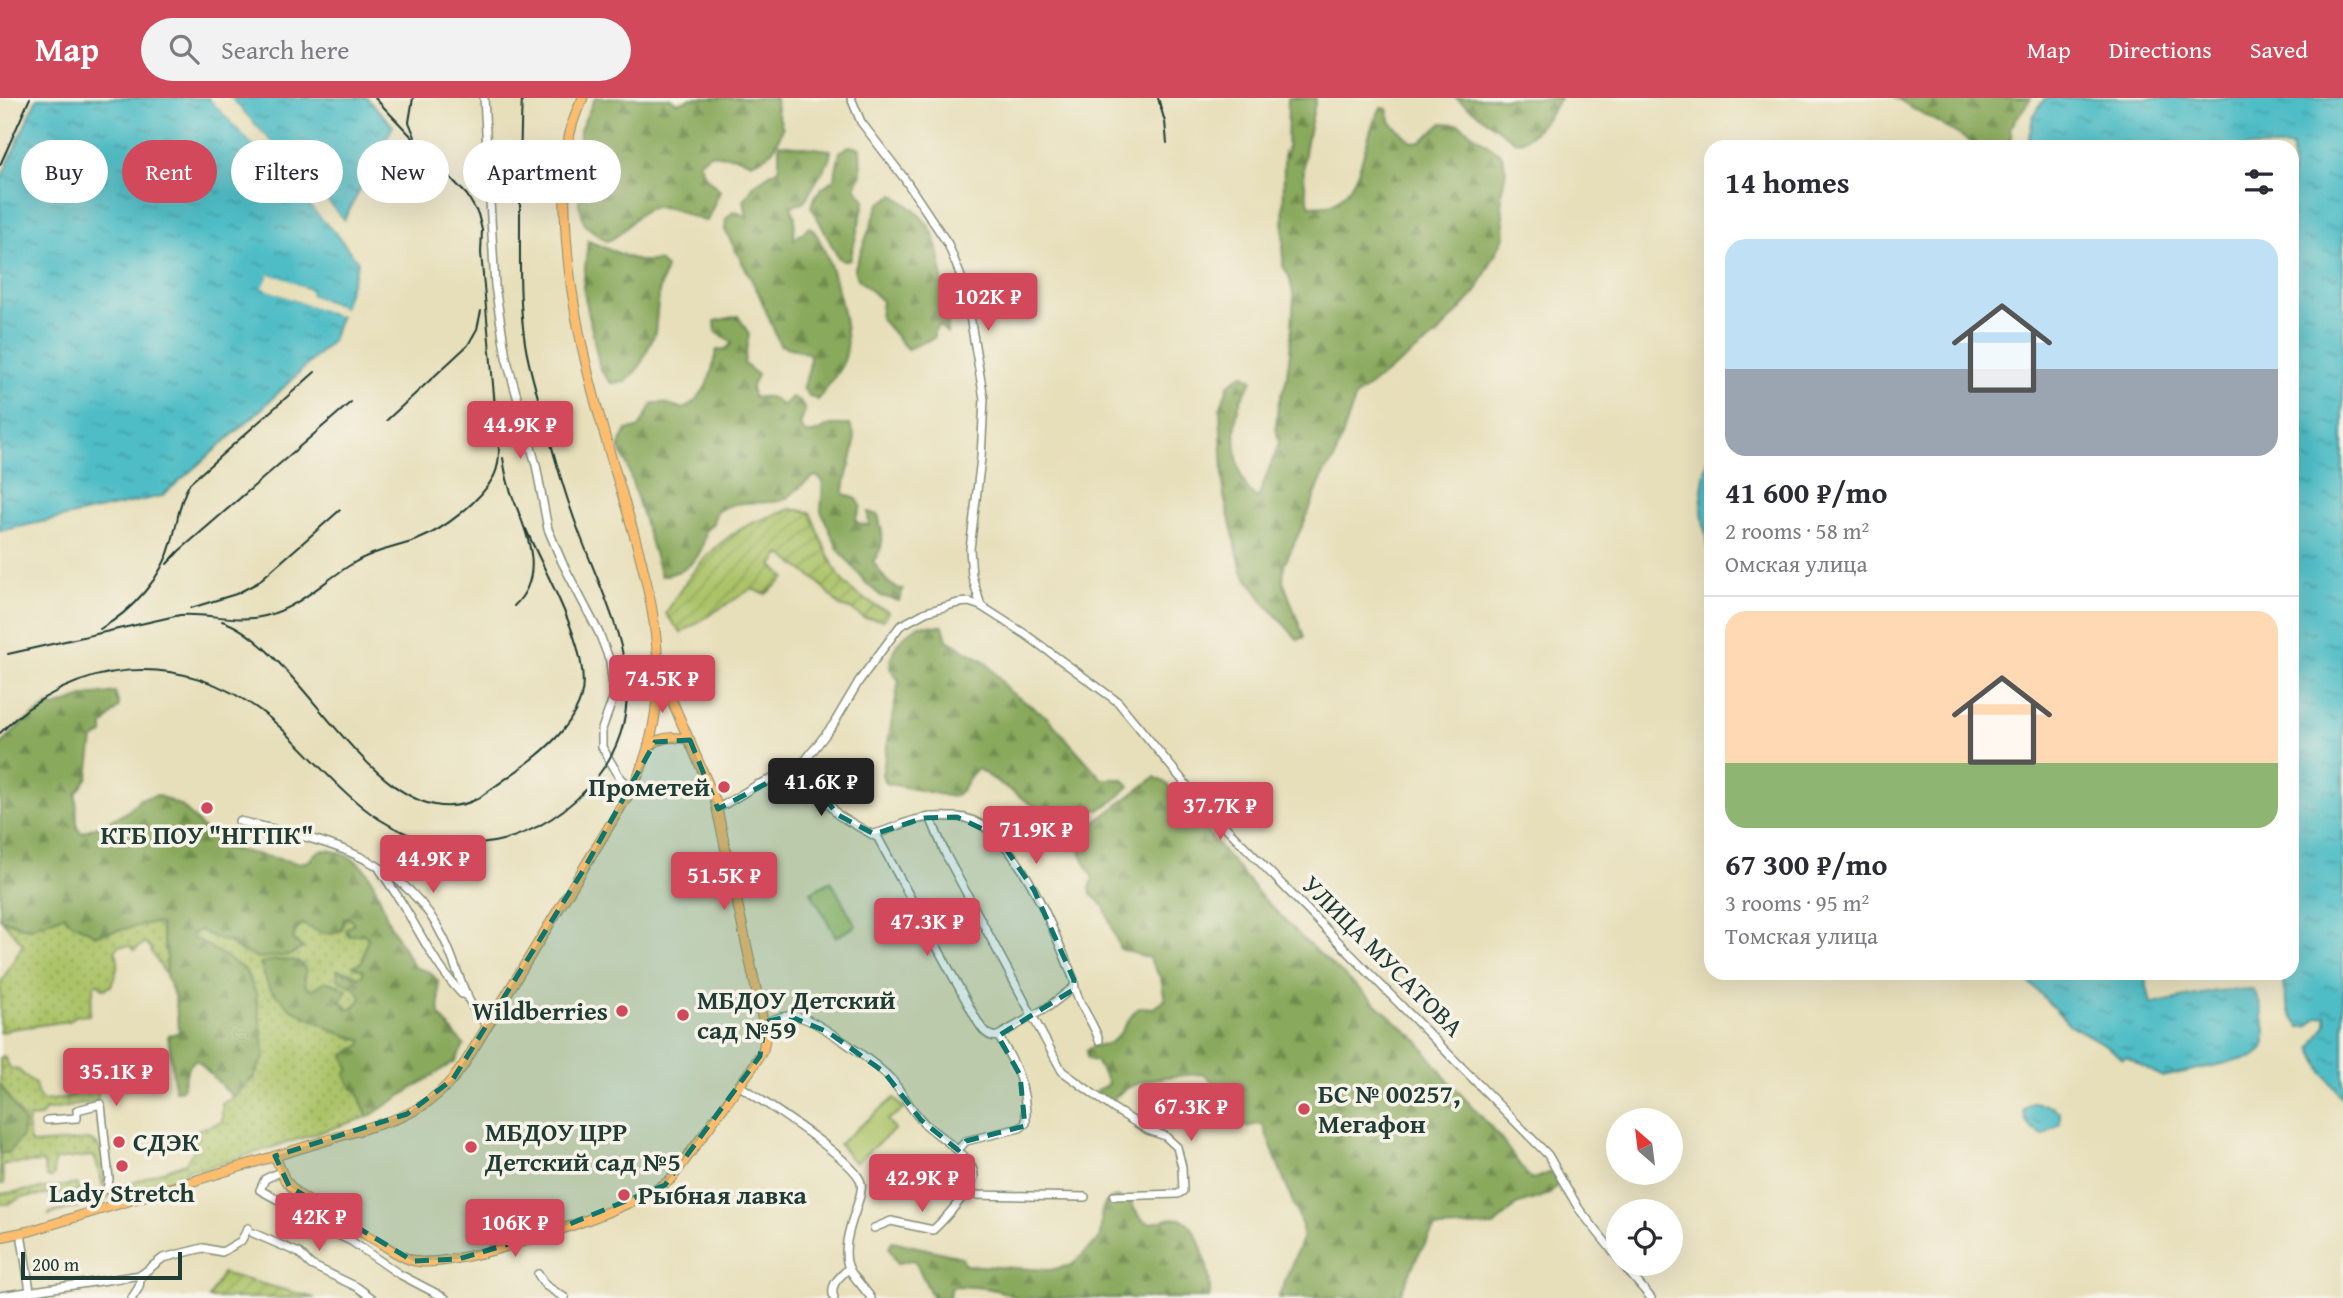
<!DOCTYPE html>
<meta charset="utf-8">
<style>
body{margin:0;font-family:"Gentium Book Plus",serif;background:#f2f2f3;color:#2b2b33;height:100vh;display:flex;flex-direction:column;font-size:26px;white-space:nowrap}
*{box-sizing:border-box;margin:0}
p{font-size:23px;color:#7c7c81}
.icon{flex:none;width:38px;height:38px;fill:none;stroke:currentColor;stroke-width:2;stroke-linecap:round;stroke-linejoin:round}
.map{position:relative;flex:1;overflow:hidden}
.panel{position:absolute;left:1704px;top:42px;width:595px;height:840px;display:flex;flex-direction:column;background:#fff;border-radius:21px;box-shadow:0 7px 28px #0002}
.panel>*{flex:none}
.guide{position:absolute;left:21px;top:42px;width:665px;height:63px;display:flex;gap:14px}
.needle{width:46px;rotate:332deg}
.fabs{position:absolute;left:1606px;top:1010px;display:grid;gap:14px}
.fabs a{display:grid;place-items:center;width:77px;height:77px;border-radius:50%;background:#fff;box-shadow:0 7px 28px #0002;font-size:35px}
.scale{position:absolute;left:21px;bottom:18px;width:161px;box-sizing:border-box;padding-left:7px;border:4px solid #1f3d34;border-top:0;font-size:19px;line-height:24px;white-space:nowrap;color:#1f3d34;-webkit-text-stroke:5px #f7f3e8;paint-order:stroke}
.price{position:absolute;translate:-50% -60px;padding:0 16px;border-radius:7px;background:#d1495b;color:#fff;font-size:23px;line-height:46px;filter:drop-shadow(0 2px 4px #0008)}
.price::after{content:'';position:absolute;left:50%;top:42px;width:21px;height:16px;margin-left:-10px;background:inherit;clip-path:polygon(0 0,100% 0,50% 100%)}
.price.current{background:#222;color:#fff}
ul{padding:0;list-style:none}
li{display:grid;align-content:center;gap:14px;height:371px;padding:0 21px}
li+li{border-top:2px solid #e1e1e2}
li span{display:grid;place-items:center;height:217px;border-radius:21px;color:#555}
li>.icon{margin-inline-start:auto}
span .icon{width:126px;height:126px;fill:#fffc;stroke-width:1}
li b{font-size:30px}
h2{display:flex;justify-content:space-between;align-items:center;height:84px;padding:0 21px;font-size:30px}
.pill{padding:0 24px;border-radius:32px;background:#fff;box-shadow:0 7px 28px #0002;font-size:24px;line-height:63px}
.pill.current{background:#d1495b;color:#fff}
header{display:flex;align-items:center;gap:42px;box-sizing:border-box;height:98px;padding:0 35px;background:#d1495b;color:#fff}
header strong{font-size:33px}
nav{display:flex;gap:38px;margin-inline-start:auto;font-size:24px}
.search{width:490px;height:63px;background:#f2f2f3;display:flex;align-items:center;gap:18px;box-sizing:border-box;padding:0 24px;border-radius:38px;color:#7c7c81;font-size:26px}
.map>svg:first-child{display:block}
</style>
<header>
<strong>Map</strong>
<div class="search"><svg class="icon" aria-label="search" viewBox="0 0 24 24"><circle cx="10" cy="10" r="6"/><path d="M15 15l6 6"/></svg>Search here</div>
<nav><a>Map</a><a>Directions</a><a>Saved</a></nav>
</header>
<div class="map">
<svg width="2343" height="1200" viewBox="0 0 2343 1200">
<defs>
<pattern id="grass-dots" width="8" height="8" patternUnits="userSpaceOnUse" patternTransform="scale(1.75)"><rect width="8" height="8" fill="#acc368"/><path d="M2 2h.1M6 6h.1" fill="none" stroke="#8ba056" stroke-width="1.8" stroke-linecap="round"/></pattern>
<pattern id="forest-firs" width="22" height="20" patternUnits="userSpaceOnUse" patternTransform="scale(1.75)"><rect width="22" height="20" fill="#89a95c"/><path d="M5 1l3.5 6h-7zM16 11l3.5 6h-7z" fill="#6f8b4d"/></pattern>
<pattern id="garden-furrows" width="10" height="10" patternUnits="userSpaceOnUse" patternTransform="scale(1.75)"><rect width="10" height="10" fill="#acc368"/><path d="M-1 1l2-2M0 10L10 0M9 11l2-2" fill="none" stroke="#8ba056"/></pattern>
<pattern id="water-ripples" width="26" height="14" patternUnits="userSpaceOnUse" patternTransform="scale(1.75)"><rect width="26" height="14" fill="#4fbdc6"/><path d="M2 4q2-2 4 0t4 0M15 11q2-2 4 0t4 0" fill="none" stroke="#419ba2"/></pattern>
</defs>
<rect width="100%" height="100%" fill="#f7f3e8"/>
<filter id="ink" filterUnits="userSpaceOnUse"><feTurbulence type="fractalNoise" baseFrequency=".0143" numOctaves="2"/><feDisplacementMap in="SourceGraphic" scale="14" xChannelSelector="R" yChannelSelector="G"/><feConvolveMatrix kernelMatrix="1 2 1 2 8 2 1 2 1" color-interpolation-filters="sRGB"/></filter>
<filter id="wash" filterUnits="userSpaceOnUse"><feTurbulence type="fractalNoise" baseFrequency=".00686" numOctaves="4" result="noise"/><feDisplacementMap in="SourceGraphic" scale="28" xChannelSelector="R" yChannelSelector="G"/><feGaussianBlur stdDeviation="1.57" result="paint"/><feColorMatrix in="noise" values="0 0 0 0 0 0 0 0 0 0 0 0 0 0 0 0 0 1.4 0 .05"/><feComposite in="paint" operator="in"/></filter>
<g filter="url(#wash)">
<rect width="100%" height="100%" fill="#e7dfba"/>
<g fill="url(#grass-dots)" stroke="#66804e" stroke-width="2">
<path d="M64,817L96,837L151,825L160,826L167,858L166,877L151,853L152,851L146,845L134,852L130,848H118L115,853C122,863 115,877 111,888L104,891L97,885L94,888L89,917L75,918L70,923L11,931L0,935V886L23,846L0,820L28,831Z"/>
<path d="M348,819L354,825L347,835L349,838L362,835L368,839L362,864L354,868L363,872V877L359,879L350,874L337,872L343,884C354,886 358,890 362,901L352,911H348L341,903L346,891L330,884L312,892L306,888L304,877L276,862L338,935L363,943L349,971L350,987L358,995L368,1019L204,1071H189L181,1079L49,1117L50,1115L185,1065L195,1051L197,1032L222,1024V1006L233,999L255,979L192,839L194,834L200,832C215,839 229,842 240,853L302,849L293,842L295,834L302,826Z"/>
<path d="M4,958L10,970L17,971L35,986L37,995L43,1003L71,999L77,986L90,983L98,984V1001L95,1004L45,1013L41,1019L29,1020L27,1027L30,1044L33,1046L88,1042C108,1047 105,1070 105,1086L103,1088L95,1060L91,1058L56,1062L54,1064V1078L51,1080L47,1079L43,1064L4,1066L2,1069L4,1086H0V1055H9L0,986V960Z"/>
<polygon points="77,1086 79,1094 22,1099 9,1106 0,1106 0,1096"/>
</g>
<g fill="url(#forest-firs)" stroke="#547348" stroke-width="2">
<path d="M595,0H670L677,5L692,0H776L777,14L783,30C776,50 772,58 751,65L738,59L709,56L699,65L706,79L720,93L707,123C689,120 673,107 654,109C633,113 625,139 606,143L585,127L579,105L580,32Z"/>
<path d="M1288,0H1316C1309,40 1296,67 1310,108C1316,107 1326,108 1332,106C1366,88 1362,38 1381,10L1387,11L1391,25L1412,44L1421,43L1442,25L1459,26L1502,57L1506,72L1501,96L1505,137L1476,194L1437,237L1356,298L1334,362L1324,375L1306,420L1284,467L1283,483L1304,539L1298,542L1264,504L1242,473L1224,398L1220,311L1229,286L1243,276L1252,282C1249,290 1244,295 1241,302C1231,324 1233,389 1258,400L1279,345L1276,328L1278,306L1286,284L1290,255L1294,199L1289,178L1283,168L1284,54L1287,58Z"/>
<path d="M1456,0H1560C1551,15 1534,41 1516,44Z"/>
<polygon points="1896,0 2031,0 2010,30 2013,49 1980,49"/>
<path d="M779,46L831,52L829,63L803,105L791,108L795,119L794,142L809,129L812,131C830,151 853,235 845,260C840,275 826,289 818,302L808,297L803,290L809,271L810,256L780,247L759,196L725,132L726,121L734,113L747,119L744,103L754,87L779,70Z"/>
<path d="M849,48L860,50L861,77L855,89L865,102L850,162L843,163L838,159L811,108C816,95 821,89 834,82L840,54Z"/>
<path d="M894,97C937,125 939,143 943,191C944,198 947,205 948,212C949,219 948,228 947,235L939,227L934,234V240L907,251L880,220L882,203L858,181L854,172L879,106Z"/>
<polygon points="588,143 638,163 659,163 666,170 659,194 655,235 640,268 626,284 611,285 600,271 583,189"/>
<path d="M738,218L749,236L744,266L757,276L751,291L754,300C766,298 774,297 781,308L792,299L801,304L805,313L800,327L805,335H814L831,327H850C863,347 843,374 844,396L857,401L861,408L855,422L860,426L869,427L868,414L878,417C883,435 886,449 873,463C881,475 888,490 903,491L899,503L881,498L866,485L838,451L821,413L823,383L816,378C800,384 794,400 779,403C755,407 742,400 717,413L712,427L706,432C703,460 689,474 661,478L627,367L619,348L627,332L639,330L653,305H663L684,311C709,294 710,280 717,252L726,251L732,245L716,234L715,223Z"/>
<path d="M919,527L943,528L947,542L986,564L1009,593L1047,619L1102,681H1122L1129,688L1115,702L1099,712L1042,710L1034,708L978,671C966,677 966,694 952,699L885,685L882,677L899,583L890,570C890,549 903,538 919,527Z"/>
<path d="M115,594L119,608L103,628V636L93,641L88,679L76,696L77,730L82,735L124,716L140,701L157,697L182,708L216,744L227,750L298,765L309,763C317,751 323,750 337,754C371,764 376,790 387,820C394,837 406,853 414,869L430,874L438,883L440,918L464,947L455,963L368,1019L358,995L350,987L345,977L349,971L344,957L361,947L363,942L338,935L290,910L269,890L260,865L276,862L298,863L306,871L304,877L306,889L312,892L325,883L347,891L341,903L347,911H352L361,901C357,886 349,889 338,881L337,872L359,879L363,877V872L353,868L362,864L368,839L362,835L349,838L346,831L354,825L348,819L344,821L342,832C327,840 317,833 302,826L295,834L293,842L303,850L290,857L258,860L240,853L232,844L219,842L200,832L192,836L194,842H199L245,872L256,895L265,958L254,979L233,999L196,961L188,969L182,991L175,993L168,938L179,934L175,900L166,877L167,858L160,826L151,825L96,837L69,823L64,817L28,831L0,820V648L20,627L49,607L55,609L86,598Z"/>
<path d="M1155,679L1167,686L1260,797L1303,841L1417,942L1445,979L1497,1036L1531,1082L1554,1073L1558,1086L1550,1096L1516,1107L1494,1128L1435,1130L1418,1157L1401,1194L1400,1200H1278L1302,1141V1128L1263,1027L1258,1026L1247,1029L1229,1023L1213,985L1204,976C1183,977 1146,979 1128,990C1121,993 1116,999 1110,1003L1097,997V992L1109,986L1096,963L1087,961L1086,953C1093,945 1102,949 1111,944C1125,935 1126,919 1140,909L1153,910L1165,902L1161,881L1149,860L1120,851L1104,808L1091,796L1090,790L1093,781L1080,753L1078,737Z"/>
<polygon points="0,986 24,1024 22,1038 9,1055 0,1055"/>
<path d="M1116,1099L1131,1104C1148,1145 1163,1111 1185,1123C1199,1131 1214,1185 1209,1200H1015C999,1189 974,1189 954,1188L950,1192L949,1200H933L915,1163L910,1162L897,1166L889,1150L892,1143L962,1159L965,1167L1050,1172L1072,1167L1099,1141C1105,1125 1094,1105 1116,1099Z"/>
</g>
<g fill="#acc368" stroke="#66804e" stroke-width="2">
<polygon points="831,783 856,828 836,839 811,794"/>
<polygon points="894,1000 904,1011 887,1022 895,1031 855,1065 839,1046"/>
</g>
<g fill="url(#garden-furrows)" stroke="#66804e" stroke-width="2">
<path d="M791,411L810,414C818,433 833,474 847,488C859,499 875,508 889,514L884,522L864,520L850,511L840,508L817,483L781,456L772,467L785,480L766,496L751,491L681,535L666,516C686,479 715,441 755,424C767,419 779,416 791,411Z"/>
<polygon points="222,1175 315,1200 209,1200"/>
</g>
<g fill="url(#water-ripples)" stroke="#377d7d" stroke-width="2">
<polygon points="37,0 209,0 334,133 358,164 343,210 310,197 311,192 269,176 264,190 340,219 332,243 255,317 162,398 0,433 0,83"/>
<polygon points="230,0 367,0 393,28 344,122"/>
<path d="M2045,0H2343V1001L2324,976L2311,950L2326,927V918L2318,919L2308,929H2300C2289,919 2280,888 2284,875H2292V49H2027L2033,19Z"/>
<path d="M1711,353V461C1701,420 1696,394 1711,353Z"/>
<path d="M2020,875H2144L2151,906L2217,893L2252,891C2262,901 2267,936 2264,950L2254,959L2162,979L2126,959L2123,961L2107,948L2070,927Z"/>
<path d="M2032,1005L2052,1008L2060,1015V1026L2044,1037C2031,1032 2024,1027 2024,1011Z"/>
</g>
<g fill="#e7dfba">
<polygon points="209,0 214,0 336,131 334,133"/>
<polygon points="227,0 230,0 344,122 342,125"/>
<polygon points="269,176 286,181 311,193 310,197 343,210 342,213 308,200 307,195 280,182 271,181 268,188 341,216 340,219 263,190"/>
</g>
</g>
<g filter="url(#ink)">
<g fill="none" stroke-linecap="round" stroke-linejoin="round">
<g stroke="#838e77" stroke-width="10">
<g id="minor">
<polyline points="484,0 495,188 506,259 536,367 548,431 562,464 599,535 610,563 614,598 602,631 602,649 619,678 632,691"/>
<polyline points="851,0 861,24 904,80 948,146 965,189 984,301 981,360 970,451 972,478 981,508"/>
<path d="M799,668L838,717L878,740L975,919C980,928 987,941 998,938"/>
<polyline points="717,711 757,687 794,672 804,664 833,627 859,583 900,528 926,514 958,505 969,504 981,508 1025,536 1118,604 1198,701 1548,1057 1579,1111 1619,1161"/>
<polyline points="930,719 946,757 1062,973 1114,1011 1148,1032 1165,1038 1177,1049 1182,1069 1183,1093 1178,1096 1114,1098"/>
<path d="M239,723C322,742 404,757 444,841C458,869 464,906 487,927"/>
<path d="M874,736C891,732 907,722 925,720C935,718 947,719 957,719C1014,721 1055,836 1074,882C1074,902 1093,922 1099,942"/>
<path d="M379,770C389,786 400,801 409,817C426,846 439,872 462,896H467"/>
<path d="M764,925C775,921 788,915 800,919C820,924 878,967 892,982C903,996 911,1012 924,1025C937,1038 974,1058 974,1078C973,1090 943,1123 933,1132L891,1123L874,1130"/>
<polyline points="998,938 1048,909 1074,889"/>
<path d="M740,988C762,1003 857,1063 861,1085C863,1093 858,1103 856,1111C850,1128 840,1157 851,1174C857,1183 865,1191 871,1200"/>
<polyline points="47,1022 77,1020 77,1012 101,1006 109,1081 107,1091"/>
<path d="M958,1052L966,1043L1020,1030L1026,1025C1027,990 1016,966 998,938"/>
<polyline points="280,1074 265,1081 260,1092 304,1116 323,1130 351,1143 399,1176 445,1200"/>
<polyline points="968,1094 973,1097 1085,1099"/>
<polyline points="21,1135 30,1193"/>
<polyline points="253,1135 299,1155 311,1167 357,1189 372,1200"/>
<polyline points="1622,1166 1651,1200"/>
<polyline points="538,1176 545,1187 565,1200"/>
<polyline points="0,1198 141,1177 163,1160 203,1150 222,1154 241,1143 248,1130"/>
<polyline points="132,1200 139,1189 141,1177"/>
<path d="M834,1200C829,1186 840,1179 849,1170"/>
</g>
</g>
<g stroke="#838e77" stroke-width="11">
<g id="major">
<path d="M650,648C661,638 676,638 690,642"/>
<path d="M275,1058L285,1082L298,1096C323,1113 350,1128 377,1143C389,1150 401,1160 415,1163C453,1173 643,1109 672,1080L752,970L763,952L766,937L715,702L667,591L658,579"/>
<path d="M0,1139L30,1133L393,1022C422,1012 445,993 463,968L632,691C688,579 641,463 609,352C586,274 567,195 565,114C564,75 564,34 583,0"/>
</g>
</g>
<use href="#minor" stroke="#fff" stroke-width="7"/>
<use href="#major" stroke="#fcbd6e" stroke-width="9"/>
<g stroke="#1f3d34" stroke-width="2">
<polyline points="413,0 409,24 415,39"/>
<polyline points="1158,0 1165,24 1167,45"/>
<polyline points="0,67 30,0"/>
<polyline points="387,322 468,247 477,231 481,213"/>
<path d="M503,360C505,373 507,385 512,397C525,432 548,476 514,508"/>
<polyline points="167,466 179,453 351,304"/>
<polyline points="191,510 236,496 257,485 340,412"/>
<path d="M222,523C301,547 383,752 479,700C507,679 541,659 563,632C570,623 578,610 581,599C593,554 544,474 526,431"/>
<path d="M100,531C132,513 163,479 172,443C178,423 179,403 190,385L315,274"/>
<path d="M8,556L180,517C208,515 238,525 265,518C300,509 322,484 352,466C372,453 395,450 417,442C443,432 481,403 494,378C498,370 499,361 499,352L481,155L482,132L478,116L467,97L375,0"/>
<path d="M0,635C75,559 181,550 266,617C306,649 336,693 379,721C454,770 544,746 597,679C660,599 609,514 579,434C565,397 554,358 544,320C537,296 529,271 525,245C519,206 520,166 520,126C520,84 520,42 522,0"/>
</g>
</g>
</g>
<path fill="#0f766e" fill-opacity="0.2" stroke="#0f766e" stroke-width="5" stroke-dasharray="14 9" stroke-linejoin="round" d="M690,642L718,711L799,668L838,717L874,736L924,720L957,719L997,738L1034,792L1074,882L1073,892L998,938L1020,977L1025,1028L966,1043L958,1052L921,1022L884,974L828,934L789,918L765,924L760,958L665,1087L555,1132L459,1161L413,1163L289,1088L275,1058L407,1016L453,981L584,771L655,644Z"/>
<g fill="#d1495b" stroke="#f7f3e8" stroke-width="2.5">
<circle cx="724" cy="689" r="7"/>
<circle cx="207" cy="710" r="7"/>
<circle cx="622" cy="913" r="7"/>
<circle cx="683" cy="917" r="7"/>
<circle cx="1304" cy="1011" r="7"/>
<circle cx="119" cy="1044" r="7"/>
<circle cx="471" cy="1049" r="7"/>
<circle cx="122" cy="1068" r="7"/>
<circle cx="624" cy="1097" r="7"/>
</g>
<g text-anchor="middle" stroke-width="7" stroke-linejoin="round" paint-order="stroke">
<g font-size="26" font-weight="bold" fill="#1f3d34" stroke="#f7f3e8" text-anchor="start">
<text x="710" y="698" text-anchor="end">Прометей</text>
<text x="207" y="746" text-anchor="middle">КГБ ПОУ "НГГПК"</text>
<text x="697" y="911">МБДОУ Детский<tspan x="697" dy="30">сад №59</tspan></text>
<text x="608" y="922" text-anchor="end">Wildberries</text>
<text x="1318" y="1005">БС № 00257,<tspan x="1318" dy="30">Мегафон</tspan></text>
<text x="485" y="1043">МБДОУ ЦРР<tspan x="485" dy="30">Детский сад №5</tspan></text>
<text x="133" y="1053">СДЭК</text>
<text x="122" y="1104" text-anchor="middle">Lady Stretch</text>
<text x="638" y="1106">Рыбная лавка</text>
</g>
<g font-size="26" fill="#1f3d34" stroke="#f7f3e8">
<text transform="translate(1383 858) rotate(45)" y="9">УЛИЦА МУСАТОВА</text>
</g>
</g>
</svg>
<div class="fabs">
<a><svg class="needle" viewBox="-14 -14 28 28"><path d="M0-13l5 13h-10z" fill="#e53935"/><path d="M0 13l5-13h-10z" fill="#7c7c81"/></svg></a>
<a><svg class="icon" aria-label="locate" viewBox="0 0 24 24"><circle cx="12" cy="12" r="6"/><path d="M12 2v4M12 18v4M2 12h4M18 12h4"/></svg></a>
</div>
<div class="scale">200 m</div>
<b class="price" style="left:988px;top:235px">102K ₽</b>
<b class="price" style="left:520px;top:363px">44.9K ₽</b>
<b class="price" style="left:662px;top:617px">74.5K ₽</b>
<b class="price current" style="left:821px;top:720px">41.6K ₽</b>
<b class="price" style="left:1220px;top:744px">37.7K ₽</b>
<b class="price" style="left:1036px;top:768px">71.9K ₽</b>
<b class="price" style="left:433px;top:797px">44.9K ₽</b>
<b class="price" style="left:724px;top:814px">51.5K ₽</b>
<b class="price" style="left:927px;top:860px">47.3K ₽</b>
<b class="price" style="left:116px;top:1010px">35.1K ₽</b>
<b class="price" style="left:1191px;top:1045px">67.3K ₽</b>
<b class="price" style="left:922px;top:1116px">42.9K ₽</b>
<b class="price" style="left:319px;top:1155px">42K ₽</b>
<b class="price" style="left:515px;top:1161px">106K ₽</b>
<div class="guide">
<a class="pill">Buy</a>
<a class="pill current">Rent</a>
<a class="pill">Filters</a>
<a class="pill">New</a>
<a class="pill">Apartment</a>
</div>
<section class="panel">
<h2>14 homes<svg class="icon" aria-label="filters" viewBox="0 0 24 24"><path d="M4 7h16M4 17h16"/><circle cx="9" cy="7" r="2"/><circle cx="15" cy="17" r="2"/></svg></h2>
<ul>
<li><span style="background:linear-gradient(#bfe0f5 60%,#9aa5b1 0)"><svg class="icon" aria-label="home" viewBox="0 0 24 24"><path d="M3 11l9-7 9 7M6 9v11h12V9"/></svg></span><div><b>41 600 ₽/mo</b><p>2 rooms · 58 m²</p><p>Омская улица</p></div></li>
<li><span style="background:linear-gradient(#ffd9b3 70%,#8fb573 0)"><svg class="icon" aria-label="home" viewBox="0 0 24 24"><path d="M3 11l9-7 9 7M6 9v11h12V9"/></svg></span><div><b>67 300 ₽/mo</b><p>3 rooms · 95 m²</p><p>Томская улица</p></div></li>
</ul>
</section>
</div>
